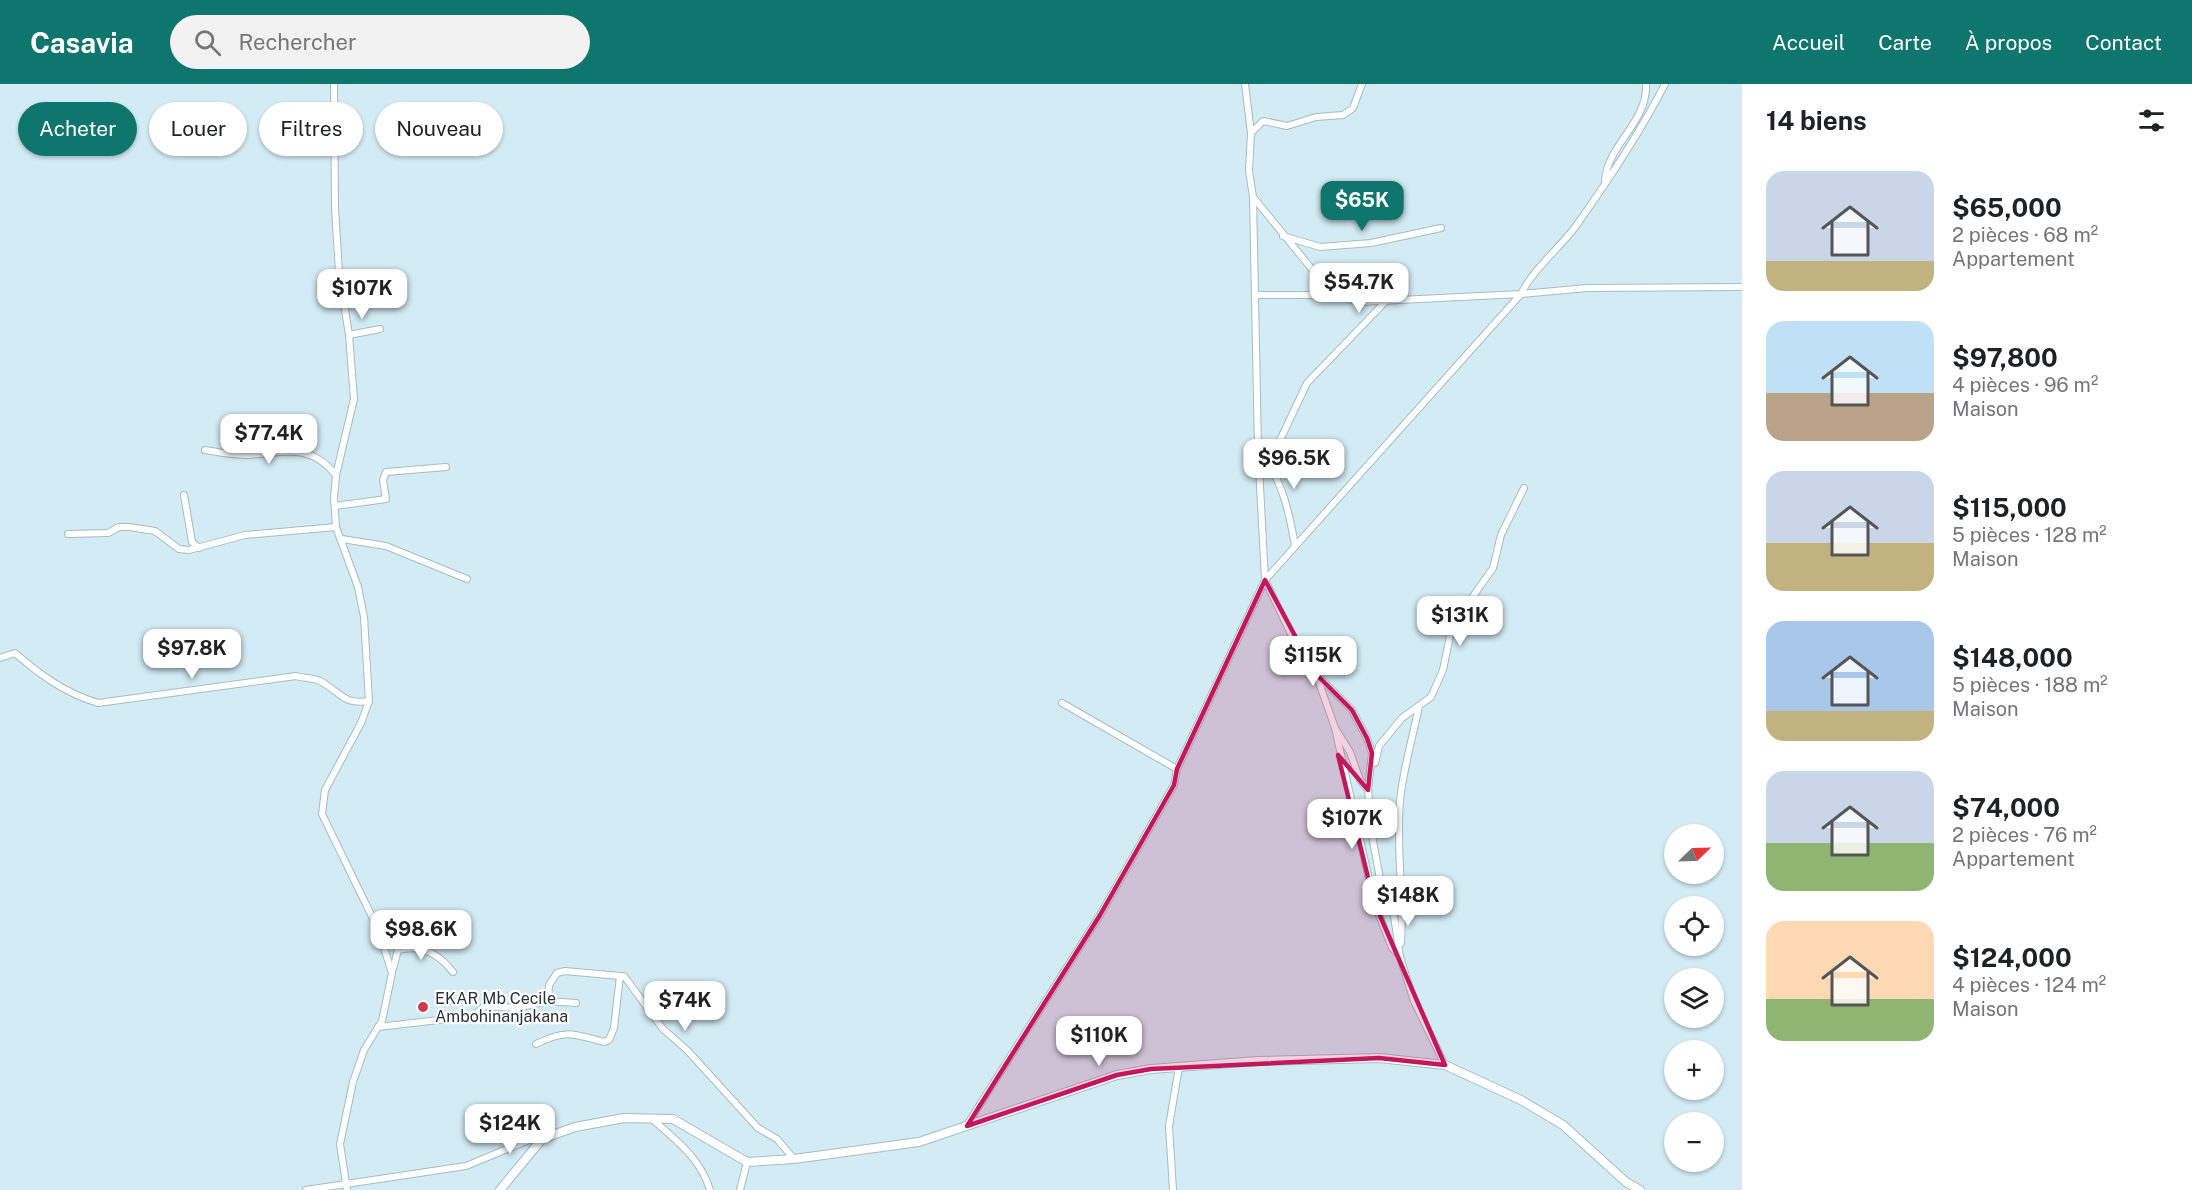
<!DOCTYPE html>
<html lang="fr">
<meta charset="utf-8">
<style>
body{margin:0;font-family:"Public Sans",sans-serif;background:#f2f2f2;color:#202124;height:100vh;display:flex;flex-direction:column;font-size:22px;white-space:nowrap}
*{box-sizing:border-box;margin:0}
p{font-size:20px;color:#757577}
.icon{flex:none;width:33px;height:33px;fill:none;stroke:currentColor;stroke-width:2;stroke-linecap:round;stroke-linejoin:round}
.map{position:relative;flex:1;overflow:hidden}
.drawer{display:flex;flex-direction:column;background:#fff;width:450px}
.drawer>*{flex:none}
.guide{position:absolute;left:18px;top:18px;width:570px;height:54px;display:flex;gap:12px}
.needle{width:39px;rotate:67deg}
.buttons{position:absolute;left:1664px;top:740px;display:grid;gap:12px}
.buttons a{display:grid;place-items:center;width:60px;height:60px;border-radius:50%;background:#fff;box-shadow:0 2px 4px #0004;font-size:30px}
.price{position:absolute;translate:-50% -51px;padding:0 14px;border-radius:12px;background:#fff;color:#222;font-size:20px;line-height:39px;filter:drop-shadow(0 2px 3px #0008)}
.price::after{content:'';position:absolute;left:50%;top:36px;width:18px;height:14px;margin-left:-9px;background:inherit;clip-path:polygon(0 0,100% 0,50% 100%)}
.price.current{background:#0f766e;color:#fff}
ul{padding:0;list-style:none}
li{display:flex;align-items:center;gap:18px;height:150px;padding:0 24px}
li span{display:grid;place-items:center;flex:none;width:168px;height:120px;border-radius:18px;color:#555}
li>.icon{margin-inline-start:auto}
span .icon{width:72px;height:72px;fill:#fffc;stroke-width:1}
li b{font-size:26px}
h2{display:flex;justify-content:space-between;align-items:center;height:72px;padding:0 24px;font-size:26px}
.chip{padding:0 21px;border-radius:27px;background:#fff;box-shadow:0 2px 4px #0004;font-size:21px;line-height:54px}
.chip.current{background:#0f766e;color:#fff}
header{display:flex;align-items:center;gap:36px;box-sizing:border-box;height:84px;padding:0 30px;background:#0f766e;color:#fff}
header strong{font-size:28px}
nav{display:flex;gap:33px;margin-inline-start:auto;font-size:21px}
.search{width:420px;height:54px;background:#f2f2f2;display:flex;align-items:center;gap:15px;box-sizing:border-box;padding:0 21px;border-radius:33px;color:#757577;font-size:22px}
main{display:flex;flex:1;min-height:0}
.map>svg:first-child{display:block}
</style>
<header>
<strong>Casavia</strong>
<div class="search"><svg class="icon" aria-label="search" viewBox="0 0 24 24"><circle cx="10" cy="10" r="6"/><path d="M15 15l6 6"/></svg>Rechercher</div>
<nav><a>Accueil</a><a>Carte</a><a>À propos</a><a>Contact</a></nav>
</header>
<main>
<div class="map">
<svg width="1742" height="1106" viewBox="0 0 1742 1106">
<rect width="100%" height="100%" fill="#d3ebf4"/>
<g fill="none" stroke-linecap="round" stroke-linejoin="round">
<g stroke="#a4bcc4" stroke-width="8">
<g id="minor">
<polyline points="334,0 335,124 339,188 349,251 354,315 336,391 334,414 336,443 358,503 364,533 369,617 361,639 325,706 322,730 378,845 392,889 382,937 364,966 353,998 340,1060 347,1106"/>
<polyline points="1251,49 1263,37 1287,42 1316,33 1343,31 1353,24 1362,0"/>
<path d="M1605,96C1608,60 1648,38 1646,0"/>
<polyline points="1253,113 1333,211 1359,218 1521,210 1587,204 1742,203"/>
<polyline points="1283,152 1320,163 1371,159 1441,144"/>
<polyline points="1255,211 1333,211"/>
<polyline points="349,251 380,245"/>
<path d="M1258,364C1281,393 1289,426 1295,462"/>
<path d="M205,366C218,368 233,371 247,371C285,369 309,358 336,391"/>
<polyline points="1267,376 1282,352 1307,299 1387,216"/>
<polyline points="184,411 192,458 199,464"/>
<polyline points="335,422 386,415 383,396 386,388 446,383"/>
<polyline points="68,450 108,449 119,443 129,443 155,447 179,465 189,466 245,451 336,443"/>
<polyline points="342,455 386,462 467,495"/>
<path d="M0,574L15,569C40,591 65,609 98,619L296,592C303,594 314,594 320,597C341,608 342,621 369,617"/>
<polyline points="1316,590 1335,644 1350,668 1360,696 1368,706"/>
<polyline points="1062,619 1177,685"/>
<polyline points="1335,644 1374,818 1392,864 1400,872"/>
<polyline points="1375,679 1379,662 1402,634 1431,613 1443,586 1452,542 1493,484 1501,451 1524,404"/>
<path d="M1401,859C1404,811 1396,765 1400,717C1403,685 1413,653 1419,622"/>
<path d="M393,885L398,866C421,860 439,870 453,888"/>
<polyline points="548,917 549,901 557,889 565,887 620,892"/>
<polyline points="378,943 473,932 485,922 517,924 548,917 576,919"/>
<path d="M536,960C567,945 573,950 604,958L609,956L614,944L620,892H624L663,945L687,966L758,1044L777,1055L794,1075"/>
<path d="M1445,981L1414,917L1400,873L1393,825L1381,800L1373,757L1368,706L1372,669L1367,654L1352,626L1315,589L1291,550L1265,496L1521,210C1534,184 1559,165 1576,142C1608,97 1640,49 1665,0"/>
<path d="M652,1035C676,1056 701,1075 710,1106"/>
<polyline points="967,1041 1100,831 1174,701 1177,685 1265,496 1258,364 1253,113 1249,87 1251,49 1245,0"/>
<polyline points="306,1106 466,1082 529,1056 542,1055"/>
<polyline points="740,1106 747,1078"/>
<polyline points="1173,1106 1169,1042 1179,983"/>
</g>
</g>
<g stroke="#a4bcc4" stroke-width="10">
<polyline id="tertiary" points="500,1106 542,1055 575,1043 624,1034 673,1035 747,1078 794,1075 919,1058 1117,991 1151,985 1258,977 1379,974 1445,981 1521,1016 1563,1041 1626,1098 1640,1106"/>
</g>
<use href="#minor" stroke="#fff" stroke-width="6"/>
<use href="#tertiary" stroke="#fff" stroke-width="8"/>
</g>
<path fill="#c2185b" fill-opacity="0.2" stroke="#c2185b" stroke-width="4.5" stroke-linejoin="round" d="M1265,496L1315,589L1352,626L1367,654L1372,669L1368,706L1338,671L1374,818L1445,981L1379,974L1151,985L1117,991L967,1042L1100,831L1174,701L1177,685Z"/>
<circle fill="#cb3b4d" stroke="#fff" stroke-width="2" cx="423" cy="923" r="6"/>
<g text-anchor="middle" stroke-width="4.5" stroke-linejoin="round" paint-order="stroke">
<g font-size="16" fill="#283135" stroke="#fff" text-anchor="start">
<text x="435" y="920">EKAR Mb Cecile<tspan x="435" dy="18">Ambohinanjakana</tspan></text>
</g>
</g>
</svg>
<div class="buttons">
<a><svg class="needle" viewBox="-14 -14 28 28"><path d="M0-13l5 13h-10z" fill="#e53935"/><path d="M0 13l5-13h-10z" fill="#757577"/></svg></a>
<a><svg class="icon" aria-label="locate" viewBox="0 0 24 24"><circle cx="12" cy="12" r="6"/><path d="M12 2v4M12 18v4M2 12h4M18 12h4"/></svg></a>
<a><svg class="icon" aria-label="layers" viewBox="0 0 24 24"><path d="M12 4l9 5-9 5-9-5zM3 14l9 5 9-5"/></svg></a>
<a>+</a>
<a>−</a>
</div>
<b class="price current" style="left:1362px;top:148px">$65K</b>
<b class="price" style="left:1359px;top:230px">$54.7K</b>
<b class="price" style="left:362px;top:236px">$107K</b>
<b class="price" style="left:269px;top:381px">$77.4K</b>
<b class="price" style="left:1294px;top:406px">$96.5K</b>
<b class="price" style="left:1460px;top:563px">$131K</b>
<b class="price" style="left:192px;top:596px">$97.8K</b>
<b class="price" style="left:1313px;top:603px">$115K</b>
<b class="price" style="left:1352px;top:766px">$107K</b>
<b class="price" style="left:1408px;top:843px">$148K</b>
<b class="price" style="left:421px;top:877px">$98.6K</b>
<b class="price" style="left:685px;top:948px">$74K</b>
<b class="price" style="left:1099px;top:983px">$110K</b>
<b class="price" style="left:510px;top:1071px">$124K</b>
<div class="guide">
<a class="chip current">Acheter</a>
<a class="chip">Louer</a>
<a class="chip">Filtres</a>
<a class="chip">Nouveau</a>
</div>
</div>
<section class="drawer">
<h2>14 biens<svg class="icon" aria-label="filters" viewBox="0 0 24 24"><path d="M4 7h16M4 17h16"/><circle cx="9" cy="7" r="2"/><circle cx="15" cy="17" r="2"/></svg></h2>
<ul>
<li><span style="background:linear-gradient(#c9d6e8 75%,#c2b280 0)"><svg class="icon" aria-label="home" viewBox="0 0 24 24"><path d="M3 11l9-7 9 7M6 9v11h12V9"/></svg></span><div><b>$65,000</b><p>2 pièces · 68 m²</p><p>Appartement</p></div></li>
<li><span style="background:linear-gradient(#bfe0f5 60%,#b9a48a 0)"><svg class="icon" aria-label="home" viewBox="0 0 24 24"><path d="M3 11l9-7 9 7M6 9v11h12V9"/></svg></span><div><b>$97,800</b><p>4 pièces · 96 m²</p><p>Maison</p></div></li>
<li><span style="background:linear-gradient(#c9d6e8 60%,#c2b280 0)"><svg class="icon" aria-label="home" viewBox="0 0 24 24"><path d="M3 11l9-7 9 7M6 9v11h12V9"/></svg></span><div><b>$115,000</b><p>5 pièces · 128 m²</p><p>Maison</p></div></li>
<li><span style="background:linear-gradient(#a9c7e8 75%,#c2b280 0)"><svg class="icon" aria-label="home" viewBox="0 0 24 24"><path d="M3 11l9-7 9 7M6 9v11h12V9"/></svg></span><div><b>$148,000</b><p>5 pièces · 188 m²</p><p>Maison</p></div></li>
<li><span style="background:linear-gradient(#c9d6e8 60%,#8fb573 0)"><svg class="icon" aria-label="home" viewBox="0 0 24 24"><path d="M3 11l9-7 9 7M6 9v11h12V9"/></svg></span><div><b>$74,000</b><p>2 pièces · 76 m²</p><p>Appartement</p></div></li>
<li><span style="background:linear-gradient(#ffd9b3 65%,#8fb573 0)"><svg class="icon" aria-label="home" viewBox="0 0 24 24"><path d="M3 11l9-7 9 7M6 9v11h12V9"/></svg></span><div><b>$124,000</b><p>4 pièces · 124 m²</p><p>Maison</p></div></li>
</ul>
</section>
</main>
